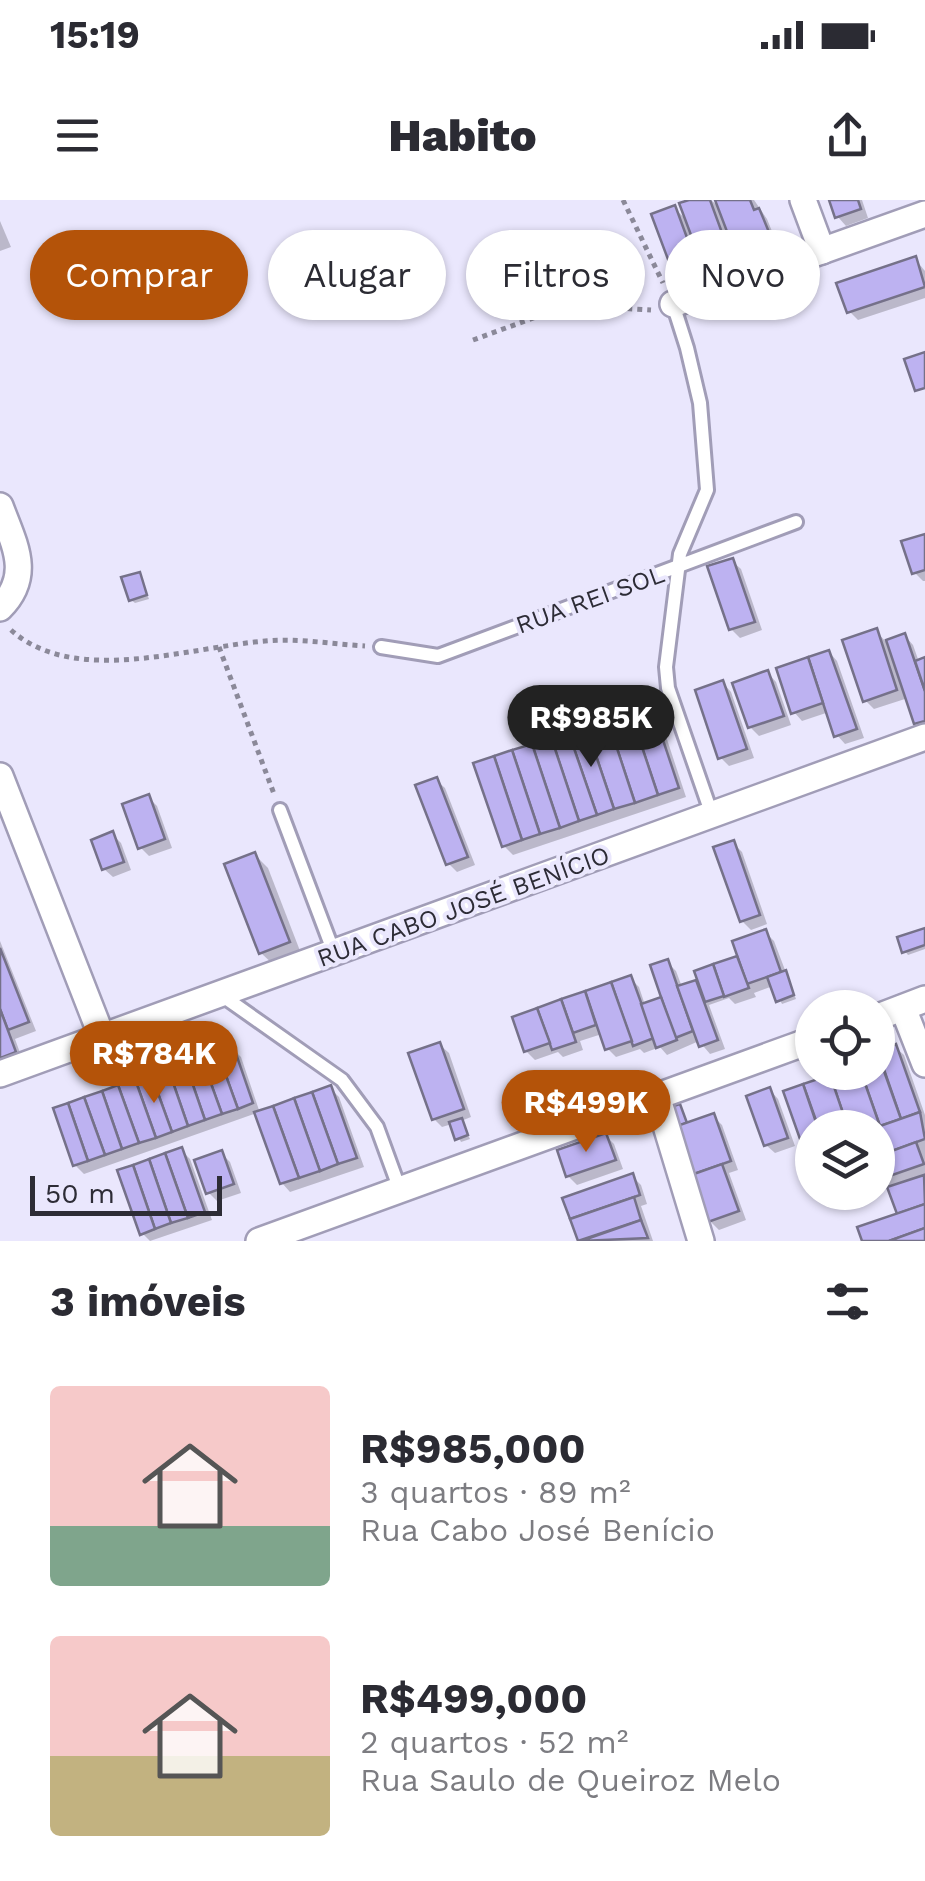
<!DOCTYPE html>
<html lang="pt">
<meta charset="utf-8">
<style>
body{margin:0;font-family:"Work Sans",sans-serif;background:#f7f7f7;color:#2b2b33;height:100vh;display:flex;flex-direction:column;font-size:38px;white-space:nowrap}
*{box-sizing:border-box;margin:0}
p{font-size:32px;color:#7c7c81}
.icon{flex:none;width:55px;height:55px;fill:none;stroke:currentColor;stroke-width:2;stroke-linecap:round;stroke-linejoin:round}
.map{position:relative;height:1041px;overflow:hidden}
.drawer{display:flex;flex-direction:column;background:#fff;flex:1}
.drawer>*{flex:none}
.guide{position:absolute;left:30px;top:30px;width:865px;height:90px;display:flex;gap:20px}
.controls{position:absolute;left:795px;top:790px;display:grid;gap:20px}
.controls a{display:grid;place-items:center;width:100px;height:100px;border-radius:50%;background:#fff;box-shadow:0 2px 8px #0004;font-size:50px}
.scale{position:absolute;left:30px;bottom:25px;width:192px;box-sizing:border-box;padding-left:10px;border:5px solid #2d2c36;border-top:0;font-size:28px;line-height:35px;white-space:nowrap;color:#2d2c36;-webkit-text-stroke:8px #eae7fd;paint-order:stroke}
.price{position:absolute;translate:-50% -85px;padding:0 22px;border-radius:35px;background:#b45309;color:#fff;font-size:32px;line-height:65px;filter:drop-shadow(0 2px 5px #0008)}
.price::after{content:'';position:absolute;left:50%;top:60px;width:30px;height:22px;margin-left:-15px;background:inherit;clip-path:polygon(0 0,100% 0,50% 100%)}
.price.current{background:#222;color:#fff}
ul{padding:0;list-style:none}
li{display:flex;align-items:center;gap:30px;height:250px;padding:0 50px}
li span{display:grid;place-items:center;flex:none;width:280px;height:200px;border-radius:10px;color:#555}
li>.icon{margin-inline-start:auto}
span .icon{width:120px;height:120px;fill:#fffc;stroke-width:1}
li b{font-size:42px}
h2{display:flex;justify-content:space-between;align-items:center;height:120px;padding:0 50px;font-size:42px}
.tag{padding:0 35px;border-radius:45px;background:#fff;box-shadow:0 2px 8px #0004;font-size:35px;line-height:90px}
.tag.current{background:#b45309;color:#fff}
.status{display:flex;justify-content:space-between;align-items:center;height:70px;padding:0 50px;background:#fff;direction:ltr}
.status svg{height:28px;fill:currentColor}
header{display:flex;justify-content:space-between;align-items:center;height:130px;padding:0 50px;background:#fff;font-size:45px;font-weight:800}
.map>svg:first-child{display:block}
</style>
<div class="status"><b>15:19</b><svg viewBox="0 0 49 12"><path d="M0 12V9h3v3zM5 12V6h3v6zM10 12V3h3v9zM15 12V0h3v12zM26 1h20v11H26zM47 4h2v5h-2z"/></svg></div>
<header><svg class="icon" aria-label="menu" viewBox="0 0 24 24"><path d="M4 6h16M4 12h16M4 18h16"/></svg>Habito<svg class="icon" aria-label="share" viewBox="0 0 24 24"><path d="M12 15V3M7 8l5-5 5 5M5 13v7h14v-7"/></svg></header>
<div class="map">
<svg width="925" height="1041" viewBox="0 0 925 1041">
<rect width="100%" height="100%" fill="#eae7fd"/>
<g fill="#0003">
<polygon points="685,0 711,0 722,10 718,0 754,0 767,19 778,46 745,58 730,43 735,57 711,66 696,51 700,62 680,70 671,61 674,8 690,23"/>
<polygon points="832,0 862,0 868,18 846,26 838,17"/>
<polygon points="0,21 11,47 0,51"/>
<polygon points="915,59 925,71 925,98 858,120 849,111"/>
<polygon points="925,336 925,381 923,381 914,372"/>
<polygon points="732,361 741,369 762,430 740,438 731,429"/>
<polygon points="139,374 149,399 135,403 131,400"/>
<polygon points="876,431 886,442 905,436 913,445 919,462 925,460 925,532 916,523 908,498 874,509 865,500"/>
<polygon points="829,452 837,461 864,538 845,544 837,535 829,512 802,521 794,512"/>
<polygon points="768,473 776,482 791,525 759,536 750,527"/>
<polygon points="723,483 731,492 754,558 729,566 720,557"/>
<polygon points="650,507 659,515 686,597 513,655 504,646"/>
<polygon points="436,580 445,588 475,665 457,672 448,663"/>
<polygon points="148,597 157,606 172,648 149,656 140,647"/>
<polygon points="112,634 121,643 131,670 113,677 104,669"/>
<polygon points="733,643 742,652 767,724 751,730 742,721"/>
<polygon points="255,655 268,668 302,756 275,766 261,753"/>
<polygon points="925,730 925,749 908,755 905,751"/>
<polygon points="765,732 774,741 796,799 782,804 773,786 754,793 756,797 735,804 729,798 709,805 725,849 710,854 699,841 667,855 660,847 644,853 640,849 616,857 608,849 602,834 580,841 583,850 563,857 558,852 535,860 526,851 515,818 630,778 639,787 645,805 664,798 667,762 676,771 682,787 696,782 703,789 697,773 740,757"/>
<polygon points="0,741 36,831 15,839 23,861 9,866 0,856"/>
<polygon points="440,845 449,853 471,917 461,921 470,939 461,942 452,924 442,927 434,919"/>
<polygon points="895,847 904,855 925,915 925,974 922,976 925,979 925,1041 864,1041 900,1016 890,987 878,989 878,928 812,928 812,966 787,892 843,872 878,872 878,861"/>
<polygon points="232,848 241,857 260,913 330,888 339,897 364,967 290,992 282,983 257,913 84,974 75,965"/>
<polygon points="770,890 778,899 795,946 775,953 766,945"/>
<polygon points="679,907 689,925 713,916 722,925 738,970 729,973 746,1020 719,1030 710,1021"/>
<polygon points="606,936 614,944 623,969 577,985 568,976"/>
<polygon points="181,950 190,959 212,1020 150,1041 142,1033"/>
<polygon points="221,953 230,962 241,993 217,1001 208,992"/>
<polygon points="632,976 641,985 647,1004 641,1006 653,1041 583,1041 565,999"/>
</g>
<g fill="#bdb2f1" stroke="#757189" stroke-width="2.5">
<polygon points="689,0 710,0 728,49 700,59 679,3"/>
<polygon points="715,0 750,0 754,10 759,8 771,37 734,50"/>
<polygon points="829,0 858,0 861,9 835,18"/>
<polygon points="675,5 693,54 669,62 651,14"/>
<polygon points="916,56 925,87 847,113 836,83"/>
<polygon points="925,152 925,188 915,191 904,159"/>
<polygon points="925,334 925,370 912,374 901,341"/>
<polygon points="733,358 755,422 729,430 707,366"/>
<polygon points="140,372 147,395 129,401 121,377"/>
<polygon points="877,428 897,490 863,502 842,440"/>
<polygon points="905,433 925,491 925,521 914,524 886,440"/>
<polygon points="829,450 857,529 834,537 808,457"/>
<polygon points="808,457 823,503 791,514 776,468"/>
<polygon points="925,457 925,491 915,461"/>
<polygon points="768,470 784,516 748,528 732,483"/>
<polygon points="723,480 747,549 718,559 695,490"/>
<polygon points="651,504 679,588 658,595 630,511"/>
<polygon points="630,511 658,595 635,603 607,518"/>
<polygon points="607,518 635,603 614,609 586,526"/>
<polygon points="586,526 614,609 597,615 568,531"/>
<polygon points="568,531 597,615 579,621 551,537"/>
<polygon points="551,537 579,621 560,628 532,544"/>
<polygon points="532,544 560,628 540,634 512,550"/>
<polygon points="512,550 540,634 522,640 494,556"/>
<polygon points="494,556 522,640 502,647 473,563"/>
<polygon points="437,577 468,657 446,665 415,585"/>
<polygon points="149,594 165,639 138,649 122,604"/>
<polygon points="113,631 124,662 102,670 91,640"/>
<polygon points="734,640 760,715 740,722 713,647"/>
<polygon points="255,652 290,742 259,754 224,664"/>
<polygon points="925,728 925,745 902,753 897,737"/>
<polygon points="766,729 781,772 747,784 732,741"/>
<polygon points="0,748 29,822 8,830 0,809"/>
<polygon points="737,756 749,788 724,797 713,764"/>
<polygon points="668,759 693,831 675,838 650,765"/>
<polygon points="713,764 724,796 705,802 694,771"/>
<polygon points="786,770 794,795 776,802 767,777"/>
<polygon points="631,775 654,838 633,846 611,782"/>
<polygon points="696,780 718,840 699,847 677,786"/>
<polygon points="611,782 632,841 605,850 585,791"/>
<polygon points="585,791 596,825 573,833 561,799"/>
<polygon points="661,797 677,840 656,848 641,804"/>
<polygon points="561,799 576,842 552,850 537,808"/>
<polygon points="537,808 550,843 524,852 512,817"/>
<polygon points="0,809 16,852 0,858"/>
<polygon points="440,842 464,909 432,920 408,853"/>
<polygon points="896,844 920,912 901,919 878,852"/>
<polygon points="233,845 253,903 238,909 217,851"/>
<polygon points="217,851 238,909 222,914 201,856"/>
<polygon points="201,856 222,914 205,920 185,862"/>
<polygon points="879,857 901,919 880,926 861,872 878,872"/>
<polygon points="185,862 205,920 188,926 168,868"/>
<polygon points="168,868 188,926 172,932 151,874"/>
<polygon points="837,872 861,872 889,952 878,956 878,928 848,928 830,875"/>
<polygon points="151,874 172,932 156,938 135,879"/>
<polygon points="830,875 844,916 818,926 803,884"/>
<polygon points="135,879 156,938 139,943 118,885"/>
<polygon points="803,884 818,928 812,928 811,970 783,891"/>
<polygon points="118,885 139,943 122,949 102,891"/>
<polygon points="331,885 357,958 338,964 312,892"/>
<polygon points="770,887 788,938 764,946 746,896"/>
<polygon points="102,891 122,949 105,955 84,897"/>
<polygon points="312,892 338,964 320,971 294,898"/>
<polygon points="84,897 105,955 88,961 68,903"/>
<polygon points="294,898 320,971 299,978 273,906"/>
<polygon points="68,903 88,961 73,966 53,908"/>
<polygon points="680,904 687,923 674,927 667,908"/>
<polygon points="273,906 299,978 280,984 254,912"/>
<polygon points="920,912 925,939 889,952 880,926"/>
<polygon points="714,913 731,961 691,975 674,927"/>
<polygon points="462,918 468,935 455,940 449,922"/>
<polygon points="606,933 616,960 566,977 557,950"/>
<polygon points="916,942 924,964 878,980 878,956"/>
<polygon points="182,947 205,1012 188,1018 165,953"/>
<polygon points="222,950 234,984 206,994 194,960"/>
<polygon points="165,953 188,1018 171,1023 149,959"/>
<polygon points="149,959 171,1023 155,1029 133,965"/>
<polygon points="722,964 739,1011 708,1022 691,975"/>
<polygon points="133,965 155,1029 140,1035 117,970"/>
<polygon points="633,973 640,995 570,1019 562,998"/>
<polygon points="924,975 925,1004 897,1014 887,987"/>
<polygon points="634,997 641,1020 578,1041 570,1019"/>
<polygon points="925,1004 925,1028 889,1041 862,1041 857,1027"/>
<polygon points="641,1020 648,1038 581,1041"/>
<polygon points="925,1028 925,1041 889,1041"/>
</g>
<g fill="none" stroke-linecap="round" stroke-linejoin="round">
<g stroke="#a19db7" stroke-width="18">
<g id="lane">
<polyline points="673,104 687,148 700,203 707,290 680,354 666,467 668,488 712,615"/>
<polyline points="381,447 438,456 796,322"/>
<polyline points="280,610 334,753"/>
<polyline points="220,794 342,880 377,927 400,990"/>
</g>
</g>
<g stroke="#a19db7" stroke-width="30">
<g id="street">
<polyline points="803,0 822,51"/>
<polyline points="673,104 925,14"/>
<path d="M0,306C14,344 33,375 0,408"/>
<polyline points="0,576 102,837"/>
<polyline points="903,808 925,864"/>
<polyline points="878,817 925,799"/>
<polyline points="0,874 925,537"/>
<polyline points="657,896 701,1041"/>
<polyline points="259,1041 812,840"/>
</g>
</g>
<g stroke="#8b8999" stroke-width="5" stroke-dasharray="5 5" stroke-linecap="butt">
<polyline points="623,0 663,83"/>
<polyline points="473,140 558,109 584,106 651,110"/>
<path d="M11,430C74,487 189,447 265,441C298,438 331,444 365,446"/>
<polyline points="219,447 274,594"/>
</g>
<use href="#lane" stroke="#fff" stroke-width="12"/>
<use href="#street" stroke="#fff" stroke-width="25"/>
</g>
<g text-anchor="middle" stroke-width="8" stroke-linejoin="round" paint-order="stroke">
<g font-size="25" fill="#2d2c36" stroke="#eae7fd">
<text transform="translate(590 399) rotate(-20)" y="9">RUA REI SOL</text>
<text transform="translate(463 706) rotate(-20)" y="9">RUA CABO JOSÉ BENÍCIO</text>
</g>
</g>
</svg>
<div class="controls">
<a><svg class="icon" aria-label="locate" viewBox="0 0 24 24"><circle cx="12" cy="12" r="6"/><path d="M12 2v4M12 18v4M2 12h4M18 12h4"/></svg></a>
<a><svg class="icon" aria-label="layers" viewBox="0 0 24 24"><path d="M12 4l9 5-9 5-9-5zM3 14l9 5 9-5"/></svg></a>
</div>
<div class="scale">50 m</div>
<b class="price current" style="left:591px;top:570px">R$985K</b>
<b class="price" style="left:154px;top:906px">R$784K</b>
<b class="price" style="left:586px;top:955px">R$499K</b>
<div class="guide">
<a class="tag current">Comprar</a>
<a class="tag">Alugar</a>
<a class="tag">Filtros</a>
<a class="tag">Novo</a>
</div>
</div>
<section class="drawer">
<h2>3 imóveis<svg class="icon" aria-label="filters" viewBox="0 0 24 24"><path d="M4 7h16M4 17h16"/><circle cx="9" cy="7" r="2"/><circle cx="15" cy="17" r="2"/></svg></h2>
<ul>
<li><span style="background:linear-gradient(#f6c9c9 70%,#7fa58c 0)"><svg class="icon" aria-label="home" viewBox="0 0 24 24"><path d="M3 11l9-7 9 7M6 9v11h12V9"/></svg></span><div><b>R$985,000</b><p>3 quartos · 89 m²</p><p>Rua Cabo José Benício</p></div></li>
<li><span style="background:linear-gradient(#f6c9c9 60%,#c2b280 0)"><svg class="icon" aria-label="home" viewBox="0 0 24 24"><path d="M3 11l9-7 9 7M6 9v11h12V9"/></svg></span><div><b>R$499,000</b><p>2 quartos · 52 m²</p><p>Rua Saulo de Queiroz Melo</p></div></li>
</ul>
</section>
